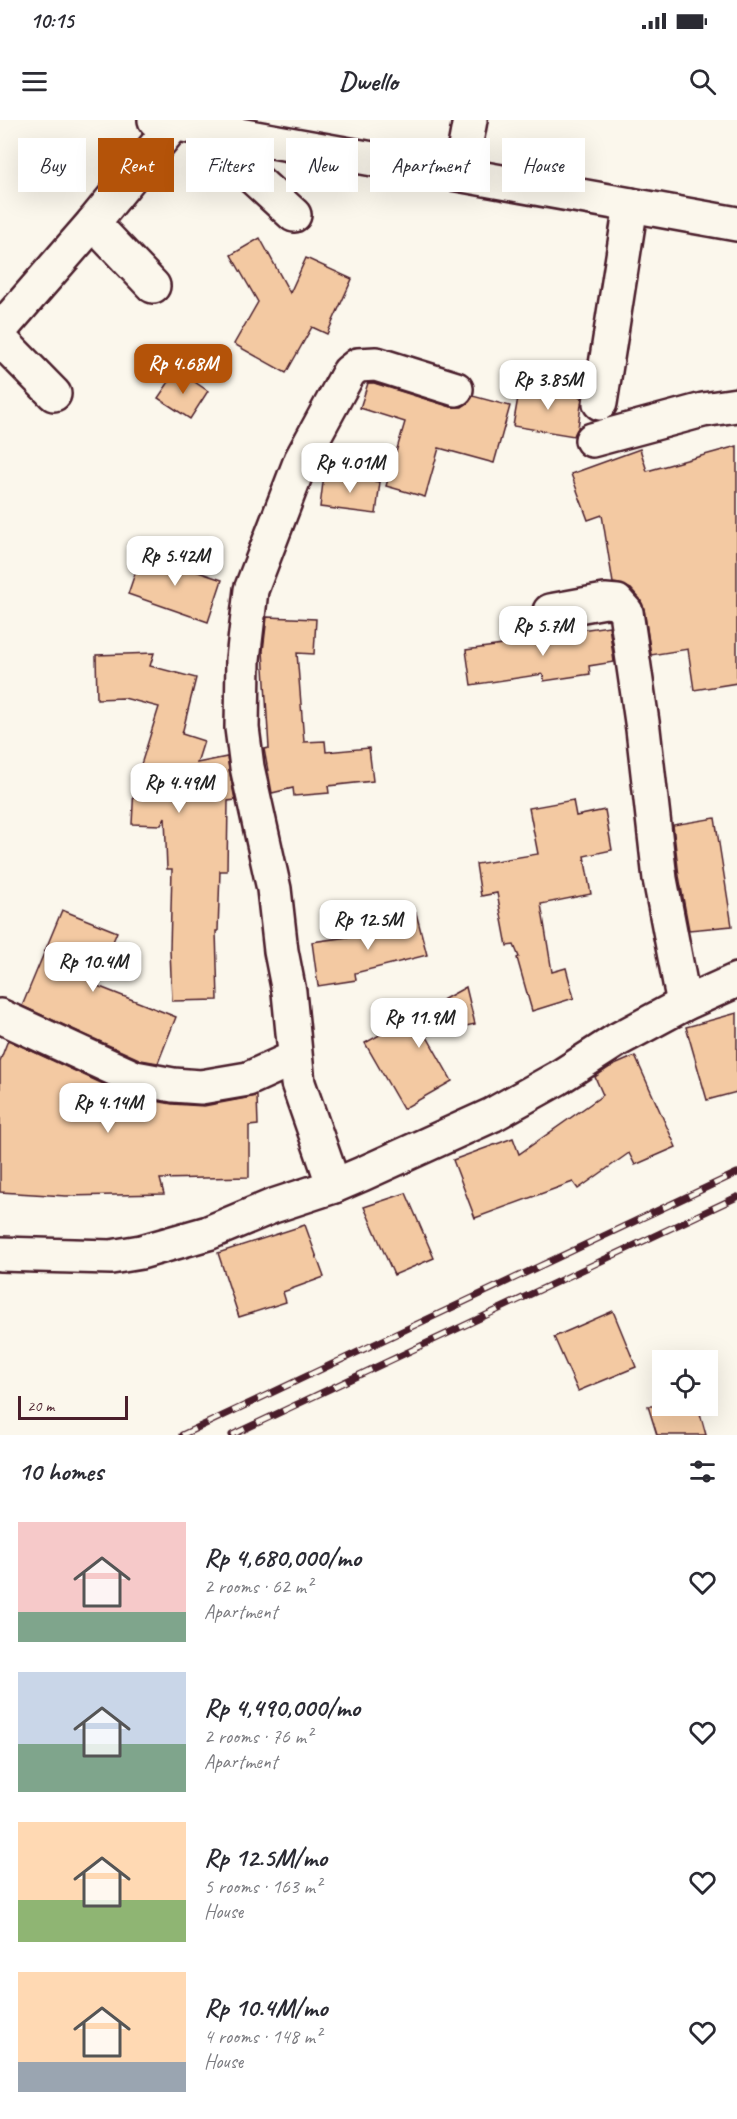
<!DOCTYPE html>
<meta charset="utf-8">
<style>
body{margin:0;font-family:Caveat,sans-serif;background:#f2f2f3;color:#2b2b33;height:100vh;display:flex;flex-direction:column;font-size:22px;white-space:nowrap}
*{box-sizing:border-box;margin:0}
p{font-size:20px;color:#7c7c81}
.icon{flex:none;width:33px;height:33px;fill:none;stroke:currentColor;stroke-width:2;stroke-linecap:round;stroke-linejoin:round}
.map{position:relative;height:1315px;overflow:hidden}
.panel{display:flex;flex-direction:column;background:#fff;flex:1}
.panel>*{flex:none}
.hud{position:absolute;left:18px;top:18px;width:702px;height:54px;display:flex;gap:12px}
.tools{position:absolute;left:652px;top:1230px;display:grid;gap:12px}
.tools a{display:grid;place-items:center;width:66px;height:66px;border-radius:0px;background:#fff;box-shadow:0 6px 24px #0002;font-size:30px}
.scale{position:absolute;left:18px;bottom:15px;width:110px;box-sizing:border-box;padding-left:6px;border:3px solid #4a1f2b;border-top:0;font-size:16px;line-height:21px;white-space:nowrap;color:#4a1f2b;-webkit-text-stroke:4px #fbf7ec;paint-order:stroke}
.price{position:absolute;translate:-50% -51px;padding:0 14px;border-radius:12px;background:#fff;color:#222;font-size:20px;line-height:39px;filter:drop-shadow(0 2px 3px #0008)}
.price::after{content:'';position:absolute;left:50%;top:36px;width:18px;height:14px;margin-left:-9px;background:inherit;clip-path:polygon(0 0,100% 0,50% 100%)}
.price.current{background:#b45309;color:#fff}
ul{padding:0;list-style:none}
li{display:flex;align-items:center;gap:18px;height:150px;padding:0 18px}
li span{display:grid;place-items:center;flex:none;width:168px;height:120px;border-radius:0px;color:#555}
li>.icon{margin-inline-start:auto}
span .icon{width:72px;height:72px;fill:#fffc;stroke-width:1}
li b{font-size:26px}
h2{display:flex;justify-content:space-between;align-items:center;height:72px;padding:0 18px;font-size:26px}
.chip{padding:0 21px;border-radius:0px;background:#fff;box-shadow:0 6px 24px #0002;font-size:21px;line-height:54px}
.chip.current{background:#b45309;color:#fff}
.status{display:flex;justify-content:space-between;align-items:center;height:42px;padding:0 30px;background:#fff;direction:ltr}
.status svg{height:16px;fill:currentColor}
header{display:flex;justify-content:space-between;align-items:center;height:78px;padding:0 18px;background:#fff;font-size:27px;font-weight:600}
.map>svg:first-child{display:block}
</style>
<div class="status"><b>10:15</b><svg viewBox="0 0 49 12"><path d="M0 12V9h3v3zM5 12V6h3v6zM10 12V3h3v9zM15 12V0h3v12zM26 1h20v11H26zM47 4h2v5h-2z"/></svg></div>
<header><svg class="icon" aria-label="menu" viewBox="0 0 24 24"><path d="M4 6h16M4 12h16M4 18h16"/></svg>Dwello<svg class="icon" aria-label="search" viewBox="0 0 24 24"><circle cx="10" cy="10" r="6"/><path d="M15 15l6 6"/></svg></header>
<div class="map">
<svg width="737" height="1315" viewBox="0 0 737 1315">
<rect width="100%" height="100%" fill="#fbf7ec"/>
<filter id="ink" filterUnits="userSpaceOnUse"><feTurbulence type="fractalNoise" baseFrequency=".0167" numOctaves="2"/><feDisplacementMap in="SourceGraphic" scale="12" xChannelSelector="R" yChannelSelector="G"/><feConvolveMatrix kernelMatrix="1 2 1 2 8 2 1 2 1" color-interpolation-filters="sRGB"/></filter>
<g filter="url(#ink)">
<g fill="#f3c9a2" stroke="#4a1f2b" stroke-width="1.5">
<polygon points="260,118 290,173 306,138 352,159 327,214 312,207 286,253 234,224 258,182 231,135"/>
<polygon points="177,250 208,271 190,299 158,278"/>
<polygon points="368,263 374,263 451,287 462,287 469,282 473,276 510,286 494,343 439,328 425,377 386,366 405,302 360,288"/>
<polygon points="520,266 582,277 578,308 574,316 513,306"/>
<polygon points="737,326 737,563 694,570 688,529 651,535 644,489 640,479 631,469 619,464 613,463 602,395 588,400 571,354 640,329 647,351"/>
<polygon points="324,354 380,362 376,394 320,387"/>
<polygon points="142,433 222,460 208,502 128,474"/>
<polygon points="267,497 316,499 314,534 297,533 304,622 325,621 326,632 369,628 373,661 328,666 329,673 294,676 293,668 272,673 264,629 269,628 263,531"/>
<polygon points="609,506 614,542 589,546 590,554 544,561 543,554 471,565 466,530 539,520 538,516"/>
<polygon points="154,533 150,546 196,558 182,614 204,621 197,643 227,637 235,680 228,681 227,751 220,751 218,811 216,811 218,880 172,881 170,830 172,749 167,749 165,697 161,705 132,704 134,667 159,587 124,578 97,579 96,535"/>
<polygon points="573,680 576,696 605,690 612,730 584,736 591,774 541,784 552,852 566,848 574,878 532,891 517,838 519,837 514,825 507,826 497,773 481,776 476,744 538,734 529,688"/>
<polygon points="715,698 732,806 689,810 679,756 673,705"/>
<polygon points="62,790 117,812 95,865 176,897 158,943 141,940 22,886"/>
<polygon points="416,793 427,835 355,853 356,860 318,866 312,822 383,812 381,802"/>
<polygon points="466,867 475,904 426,915 452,961 403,989 365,923"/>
<polygon points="737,893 737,972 707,980 686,907"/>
<polygon points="8,920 127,975 145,979 144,981 150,980 172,984 204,986 257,976 258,1005 249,1006 249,1057 160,1059 164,1074 66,1076 0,1072 0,941"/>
<polygon points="635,936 676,1027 635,1045 629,1033 578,1069 573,1062 475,1098 453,1040 513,1018 519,1034 603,975 595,957 610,947"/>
<polygon points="406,1073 434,1138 394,1155 364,1087"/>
<polygon points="305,1105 324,1157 283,1172 286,1182 239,1197 218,1133"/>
<polygon points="613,1191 636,1247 578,1271 554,1217"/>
<polygon points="648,1286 698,1286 706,1315 657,1315"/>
</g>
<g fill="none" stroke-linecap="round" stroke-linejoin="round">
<g stroke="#4a1f2b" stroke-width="38">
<g id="minor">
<polyline points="155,0 737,104"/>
<polyline points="198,7 294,95"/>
<polyline points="460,54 470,0"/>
<polyline points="93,103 153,166"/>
<polyline points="0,210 93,103 174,4"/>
<polyline points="0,219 54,274"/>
<polyline points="600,283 631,85"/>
<polyline points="592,320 703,290 737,285"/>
<polyline points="550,491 605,481 617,482 626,492 643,609 660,759 684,884"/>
<polyline points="0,896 135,958 173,965 201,967 248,959 294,938"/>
<polyline points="334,1066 298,963 289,872 281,831 274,769 247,647 242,608 243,539 251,470 301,340 349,252 358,245 376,244 456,269"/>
<polyline points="0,1134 111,1137 141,1132 208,1113 273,1086 334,1066 362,1054 492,995 558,958 617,920 684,884 737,860"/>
</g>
</g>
<use href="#minor" stroke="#fbf7ec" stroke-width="33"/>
<g stroke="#4a1f2b" stroke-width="7">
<g id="rail">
<polyline points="182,1315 737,1053"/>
<polyline points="232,1315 737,1077"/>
</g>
</g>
<use href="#rail" stroke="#fbf7ec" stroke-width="4.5" stroke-dasharray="14" stroke-linecap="butt"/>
</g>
</g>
</svg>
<div class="tools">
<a><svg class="icon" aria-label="locate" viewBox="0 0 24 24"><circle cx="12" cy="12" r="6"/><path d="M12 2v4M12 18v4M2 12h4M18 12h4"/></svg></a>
</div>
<div class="scale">20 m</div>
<b class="price current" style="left:183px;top:275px">Rp 4.68M</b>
<b class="price" style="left:548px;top:291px">Rp 3.85M</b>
<b class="price" style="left:350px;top:374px">Rp 4.01M</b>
<b class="price" style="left:175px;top:467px">Rp 5.42M</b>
<b class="price" style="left:543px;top:537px">Rp 5.7M</b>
<b class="price" style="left:179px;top:694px">Rp 4.49M</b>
<b class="price" style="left:368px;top:831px">Rp 12.5M</b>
<b class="price" style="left:93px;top:873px">Rp 10.4M</b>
<b class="price" style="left:419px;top:929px">Rp 11.9M</b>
<b class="price" style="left:108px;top:1014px">Rp 4.14M</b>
<div class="hud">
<a class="chip">Buy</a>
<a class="chip current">Rent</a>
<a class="chip">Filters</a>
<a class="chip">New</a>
<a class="chip">Apartment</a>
<a class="chip">House</a>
</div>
</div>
<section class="panel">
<h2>10 homes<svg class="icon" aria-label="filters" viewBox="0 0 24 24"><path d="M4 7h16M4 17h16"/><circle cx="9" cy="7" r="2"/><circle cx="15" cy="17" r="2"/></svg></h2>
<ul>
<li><span style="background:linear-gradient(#f6c9c9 75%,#7fa58c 0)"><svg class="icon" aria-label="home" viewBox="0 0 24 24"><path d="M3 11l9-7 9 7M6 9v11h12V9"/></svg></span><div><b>Rp 4,680,000/mo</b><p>2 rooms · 62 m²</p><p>Apartment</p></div><svg class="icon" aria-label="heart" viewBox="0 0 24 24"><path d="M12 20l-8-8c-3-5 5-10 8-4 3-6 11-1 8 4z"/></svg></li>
<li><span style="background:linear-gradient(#c9d6e8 60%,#7fa58c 0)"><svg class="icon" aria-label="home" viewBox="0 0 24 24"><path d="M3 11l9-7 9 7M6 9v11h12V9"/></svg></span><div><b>Rp 4,490,000/mo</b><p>2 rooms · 76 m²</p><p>Apartment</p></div><svg class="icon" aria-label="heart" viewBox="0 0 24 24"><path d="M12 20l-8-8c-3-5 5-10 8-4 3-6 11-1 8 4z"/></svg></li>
<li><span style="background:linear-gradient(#ffd9b3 65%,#8fb573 0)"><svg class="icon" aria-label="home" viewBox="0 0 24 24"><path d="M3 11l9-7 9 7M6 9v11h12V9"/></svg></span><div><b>Rp 12.5M/mo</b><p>5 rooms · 163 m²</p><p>House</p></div><svg class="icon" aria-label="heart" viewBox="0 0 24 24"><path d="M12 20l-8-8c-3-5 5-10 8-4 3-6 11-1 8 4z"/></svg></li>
<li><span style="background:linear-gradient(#ffd9b3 75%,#9aa5b1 0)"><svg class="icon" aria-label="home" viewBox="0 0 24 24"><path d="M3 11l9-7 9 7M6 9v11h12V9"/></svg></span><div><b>Rp 10.4M/mo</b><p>4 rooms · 148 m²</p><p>House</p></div><svg class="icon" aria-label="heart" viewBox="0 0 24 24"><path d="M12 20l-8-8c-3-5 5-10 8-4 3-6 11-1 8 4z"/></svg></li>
</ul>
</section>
